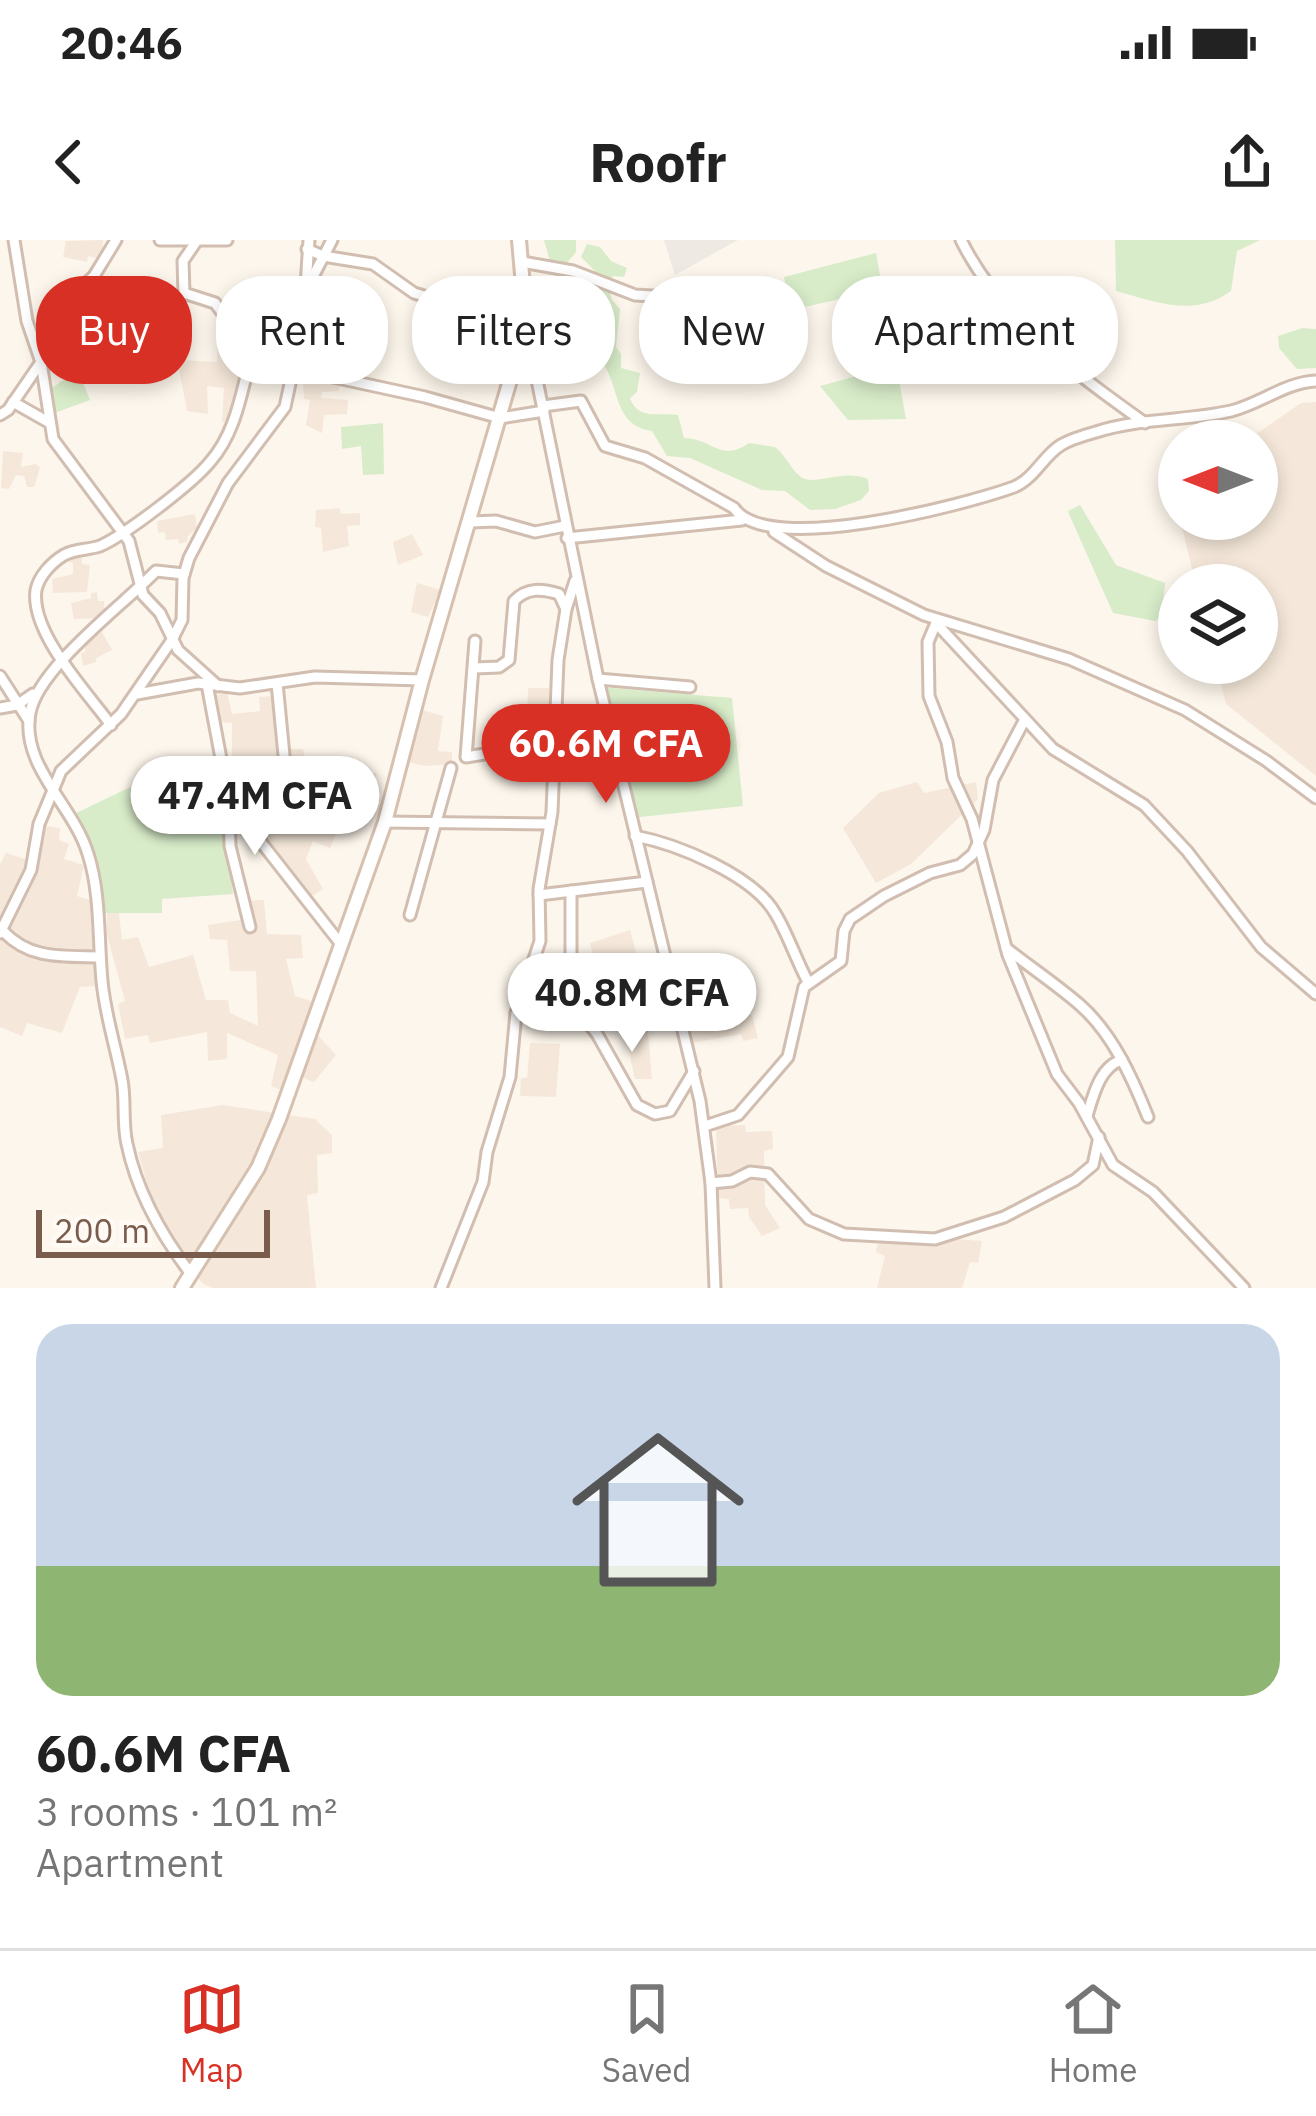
<!DOCTYPE html>
<meta charset="utf-8">
<style>
body{margin:0;font-family:"IBM Plex Sans",sans-serif;background:#f6f6f6;color:#222;height:100vh;display:flex;flex-direction:column;font-size:45px;white-space:nowrap}
*{box-sizing:border-box;margin:0}
p{font-size:39px;color:#767676}
.icon{flex:none;width:66px;height:66px;fill:none;stroke:currentColor;stroke-width:2;stroke-linecap:round;stroke-linejoin:round}
.map{position:relative;height:1048px;overflow:hidden}
.details{display:flex;flex-direction:column;background:#fff;flex:1}
.details>*{flex:none}
.hud{position:absolute;left:36px;top:36px;width:1245px;height:108px;display:flex;gap:24px}
.needle{width:78px;rotate:270deg}
.fabs{position:absolute;left:1158px;top:180px;display:grid;gap:24px}
.fabs a{display:grid;place-items:center;width:120px;height:120px;border-radius:50%;background:#fff;box-shadow:0 6px 18px #0003;font-size:60px}
.scale{position:absolute;left:36px;bottom:30px;width:234px;box-sizing:border-box;padding-left:12px;border:6px solid #7a5c4d;border-top:0;font-size:33px;line-height:42px;white-space:nowrap;color:#7a5c4d;-webkit-text-stroke:9px #fffaf3;paint-order:stroke}
.price{position:absolute;translate:-50% -102px;padding:0 27px;border-radius:42px;background:#fff;color:#222;font-size:39px;line-height:78px;filter:drop-shadow(0 3px 6px #0008)}
.price::after{content:'';position:absolute;left:50%;top:72px;width:36px;height:27px;margin-left:-18px;background:inherit;clip-path:polygon(0 0,100% 0,50% 100%)}
.price.current{background:#d93025;color:#fff}
ul{padding:0;list-style:none}
li{display:grid;align-content:center;gap:24px;height:636px;padding:0 36px}
li+li{border-top:3px solid #e0e0e0}
li span{display:grid;place-items:center;height:372px;border-radius:36px;color:#555}
li>.icon{margin-inline-start:auto}
span .icon{width:216px;height:216px;fill:#fffc;stroke-width:1}
li b{font-size:51px}
.tag{padding:0 42px;border-radius:48px;background:#fff;box-shadow:0 6px 18px #0003;font-size:42px;line-height:108px}
.tag.current{background:#d93025;color:#fff}
.status{display:flex;justify-content:space-between;align-items:center;height:84px;padding:0 60px;background:#fff;direction:ltr}
.status svg{height:33px;fill:currentColor}
header{display:flex;justify-content:space-between;align-items:center;height:156px;padding:0 36px;background:#fff;font-size:54px;font-weight:700}
.tabs{display:flex;justify-content:space-around;align-items:center;height:168px;border-top:3px solid #e0e0e0;background:#fff;font-size:33px;color:#767676}
.tabs a{display:grid;justify-items:center;gap:6px}
.tabs .current{color:#d93025}
.map>svg:first-child{display:block}
</style>
<div class="status"><b>20:46</b><svg viewBox="0 0 49 12"><path d="M0 12V9h3v3zM5 12V6h3v6zM10 12V3h3v9zM15 12V0h3v12zM26 1h20v11H26zM47 4h2v5h-2z"/></svg></div>
<header><svg class="icon" aria-label="back" viewBox="0 0 24 24"><path d="M15 5l-7 7 7 7"/></svg>Roofr<svg class="icon" aria-label="share" viewBox="0 0 24 24"><path d="M12 15V3M7 8l5-5 5 5M5 13v7h14v-7"/></svg></header>
<div class="map">
<svg width="1316" height="1048" viewBox="0 0 1316 1048">
<rect width="100%" height="100%" fill="#fdf6ec"/>
<g fill="#f5e8da">
<polygon points="103,0 102,15 96,18 88,16 87,22 63,17 66,1"/>
<polygon points="283,60 283,83 266,89 253,85 259,62"/>
<polygon points="83,63 90,73 90,86 60,89 62,69"/>
<polygon points="289,88 296,89 295,107 278,108 277,119 251,116 244,93 259,90 264,105 271,91 279,91 279,98 286,99"/>
<polygon points="218,94 237,95 243,128 232,182 222,182 224,148 207,146 208,174 187,171 179,129 180,120 217,122"/>
<polygon points="313,105 332,111 329,129 302,132 301,110"/>
<polygon points="310,135 340,140 339,151 322,152 321,158 348,160 347,174 324,175 322,193 306,185 310,160 304,159 303,139 310,139"/>
<polygon points="1316,162 1316,536 1226,464 1216,423 1257,423 1257,345 1196,345 1180,279 1257,279 1257,201 1246,201 1301,163"/>
<polygon points="3,211 23,213 21,227 36,224 40,228 34,247 27,247 24,236 16,235 9,249 1,248"/>
<polygon points="339,268 341,274 360,273 360,285 347,286 349,306 323,312 321,288 315,287 316,270"/>
<polygon points="195,274 197,288 188,296 187,302 179,304 178,299 166,300 165,292 158,293 157,281"/>
<polygon points="412,294 423,315 398,325 393,302"/>
<polygon points="67,315 82,318 82,324 90,325 87,352 53,353 52,339 73,334 73,323 66,321"/>
<polygon points="417,343 441,350 428,377 411,372"/>
<polygon points="97,352 98,361 104,361 105,378 74,379 71,363 91,358 91,353"/>
<polygon points="102,392 112,410 96,418 96,422 83,426 81,413 85,412 85,404"/>
<polygon points="528,448 549,448 549,481 527,482"/>
<polygon points="227,452 232,474 260,471 259,457 285,455 290,509 303,509 310,537 346,526 377,534 356,592 339,586 330,608 313,601 306,619 323,649 307,659 246,584 246,574 257,574 257,536 250,535 249,527 232,528 232,483 216,482 210,457"/>
<polygon points="422,470 443,476 438,511 452,512 452,524 426,526 408,522"/>
<polygon points="917,542 924,553 976,542 978,559 911,624 876,643 843,588 879,553"/>
<polygon points="40,585 60,588 59,600 69,604 64,619 84,625 77,656 96,662 101,746 80,747 62,793 27,783 22,796 0,787 0,624 6,613 34,622"/>
<polygon points="264,660 267,694 301,695 303,718 286,719 295,756 314,762 281,850 271,846 278,815 227,793 227,819 208,821 207,792 150,803 148,795 125,799 118,764 125,761 107,695 107,673 119,673 122,700 138,697 149,727 193,715 206,760 228,760 230,773 258,786 256,731 230,731 227,700 210,699 208,685 247,679 246,661"/>
<polygon points="630,690 642,734 663,729 669,777 647,782 652,839 635,839 620,770 634,766 623,726 597,731 590,703"/>
<polygon points="727,761 730,778 752,775 758,798 743,801 741,794 691,803 683,769"/>
<polygon points="316,793 336,815 314,842 298,836"/>
<polygon points="530,803 560,804 556,857 520,856 521,838 527,838"/>
<polygon points="223,865 315,879 332,895 332,913 317,915 318,953 307,955 316,1048 213,1048 203,1044 161,993 138,912 163,908 161,875"/>
<polygon points="745,885 746,892 772,891 773,909 764,911 765,965 780,988 762,996 749,977 748,968 730,969 729,959 718,958 716,886"/>
<polygon points="879,997 955,999 982,1001 978,1023 970,1022 962,1048 877,1048 885,1016 876,1012"/>
</g>
<polygon fill="#efe9e4" points="664,0 738,0 675,35"/>
<g fill="#d8ecc9">
<polygon points="544,0 576,0 576,12 567,23 551,25"/>
<path d="M1115,0H1260L1237,11L1231,51C1194,78 1156,62 1116,51Z"/>
<path d="M587,4L600,7L611,21L627,28L624,37L613,36L608,45L612,60L620,69L616,107L621,114V128L640,133L637,152L630,158C638,181 659,172 678,175L684,198C714,199 720,223 749,203L775,207C786,215 790,229 801,237C814,247 842,228 868,239L869,251L861,260L835,269L810,270L785,251L762,250L690,218L667,216L652,191C608,185 623,136 593,112L597,39L595,31L581,17Z"/>
<polygon points="876,13 906,179 848,180 820,146 868,133 854,56 791,70 784,37"/>
<polygon points="1302,88 1316,89 1316,128 1297,129 1279,108 1278,96"/>
<polygon points="78,130 90,160 49,175 46,152"/>
<polygon points="383,183 384,234 363,235 361,206 342,209 341,187"/>
<polygon points="1080,265 1116,325 1165,343 1163,361 1172,368 1155,381 1113,373 1069,274 1068,271"/>
<polygon points="599,447 732,458 743,566 631,578"/>
<polygon points="218,522 233,654 162,659 162,673 97,673 92,635 70,576 170,528"/>
</g>
<g fill="none" stroke-linecap="round" stroke-linejoin="round">
<g stroke="#d1beb0" stroke-width="15">
<g id="street">
<polyline points="14,0 27,81 41,122 53,199 129,301 143,355 160,373 178,410 218,446"/>
<polyline points="160,0 227,0"/>
<path d="M961,0C1000,79 1075,133 1145,183"/>
<polyline points="196,2 183,21 184,53 215,63 236,91 250,120 261,124 293,126"/>
<polyline points="307,9 323,16 373,24 414,53 463,68 520,105"/>
<polyline points="522,22 573,31 635,55 755,62"/>
<polyline points="305,52 332,0"/>
<polyline points="527,91 598,439 700,861 711,943 715,1048"/>
<polyline points="292,133 319,134 425,157 500,178 544,171"/>
<polyline points="13,162 50,183"/>
<path d="M543,166L581,161L605,206L645,218L734,268C767,317 964,265 1014,247C1034,239 1044,215 1061,205C1071,199 1085,195 1096,192C1139,178 1187,181 1231,171C1260,164 1286,142 1316,141"/>
<polyline points="0,175 8,170 41,122 61,66 94,36 116,0"/>
<polyline points="470,282 496,281 535,292 565,286"/>
<polyline points="774,292 826,326 924,375 1069,419 1185,470 1265,520 1316,558"/>
<polyline points="567,298 742,280"/>
<path d="M184,334L156,331C122,366 38,428 30,473C20,526 74,566 88,614C101,654 98,699 102,741C105,775 116,807 122,840C126,861 122,883 127,904C137,952 162,996 191,1034"/>
<polyline points="936,383 928,402 929,456 947,502 953,538 972,579 1008,715 1057,834 1079,863 1113,925 1153,952 1244,1048"/>
<polyline points="936,383 1053,509 1144,565 1187,611 1261,707 1316,754"/>
<polyline points="475,401 466,517 553,503"/>
<path d="M475,428L499,427L509,420L514,361C527,347 543,349 559,354L566,369"/>
<polyline points="0,436 29,481"/>
<polyline points="598,439 690,447"/>
<polyline points="277,443 286,536"/>
<polyline points="207,444 225,540 239,574 340,703"/>
<polyline points="137,454 198,443 240,448 315,437 422,440"/>
<polyline points="0,468 17,465 33,454"/>
<path d="M111,485C87,452 30,393 36,350C39,336 51,323 64,315C75,309 88,310 100,306C125,295 192,244 210,222C235,194 241,155 250,120"/>
<polyline points="229,557 230,606 250,687"/>
<polyline points="385,582 550,584"/>
<path d="M635,596C677,604 753,635 775,673C788,694 796,720 808,742"/>
<polyline points="571,651 571,762 597,794 637,865 655,874 670,871 694,831"/>
<polyline points="539,655 647,642"/>
<polyline points="410,675 451,528"/>
<path d="M3,691C30,720 63,716 100,717"/>
<polyline points="0,693 31,630 39,584 61,531 121,474 172,400 182,380 183,338 189,318 228,243 285,167 304,78 309,0"/>
<path d="M1006,708C1030,727 1057,745 1080,765C1112,793 1132,837 1148,877"/>
<polyline points="530,728 570,723"/>
<path d="M1087,876C1093,856 1100,826 1122,820"/>
<polyline points="705,886 738,875 788,817 804,747 841,721 844,691 850,679 884,656 930,633 960,625 973,614 984,590 993,540 1024,481"/>
<polyline points="711,943 732,941 750,932 768,934 809,979 844,994 935,999 1004,977 1075,940 1093,925 1099,897"/>
<polyline points="441,1048 483,942 487,912 510,837 516,773 540,701 539,649 552,572 558,420 566,369 575,341"/>
</g>
</g>
<g stroke="#d6c0b0" stroke-width="18">
<polyline id="secondary" points="182,1048 258,928 279,879 385,582 422,440 523,96 524,57 519,0"/>
</g>
<use href="#street" stroke="#fff" stroke-width="9"/>
<use href="#secondary" stroke="#fff" stroke-width="12"/>
</g>
</svg>
<div class="fabs">
<a><svg class="needle" viewBox="-14 -14 28 28"><path d="M0-13l5 13h-10z" fill="#e53935"/><path d="M0 13l5-13h-10z" fill="#767676"/></svg></a>
<a><svg class="icon" aria-label="layers" viewBox="0 0 24 24"><path d="M12 4l9 5-9 5-9-5zM3 14l9 5 9-5"/></svg></a>
</div>
<div class="scale">200 m</div>
<b class="price current" style="left:606px;top:566px">60.6M CFA</b>
<b class="price" style="left:255px;top:618px">47.4M CFA</b>
<b class="price" style="left:632px;top:815px">40.8M CFA</b>
<div class="hud">
<a class="tag current">Buy</a>
<a class="tag">Rent</a>
<a class="tag">Filters</a>
<a class="tag">New</a>
<a class="tag">Apartment</a>
</div>
</div>
<section class="details">
<ul>
<li><span style="background:linear-gradient(#c9d6e8 65%,#8fb573 0)"><svg class="icon" aria-label="home" viewBox="0 0 24 24"><path d="M3 11l9-7 9 7M6 9v11h12V9"/></svg></span><div><b>60.6M CFA</b><p>3 rooms · 101 m²</p><p>Apartment</p></div></li>
</ul>
</section>
<nav class="tabs">
<a class="current"><svg class="icon" aria-label="map" viewBox="0 0 24 24"><path d="M3 6l6-2 6 2 6-2v14l-6 2-6-2-6 2zM9 4v14M15 6v14"/></svg>Map</a>
<a><svg class="icon" aria-label="saved" viewBox="0 0 24 24"><path d="M7 4h10v16l-5-4-5 4z"/></svg>Saved</a>
<a><svg class="icon" aria-label="home" viewBox="0 0 24 24"><path d="M3 11l9-7 9 7M6 9v11h12V9"/></svg>Home</a>
</nav>
